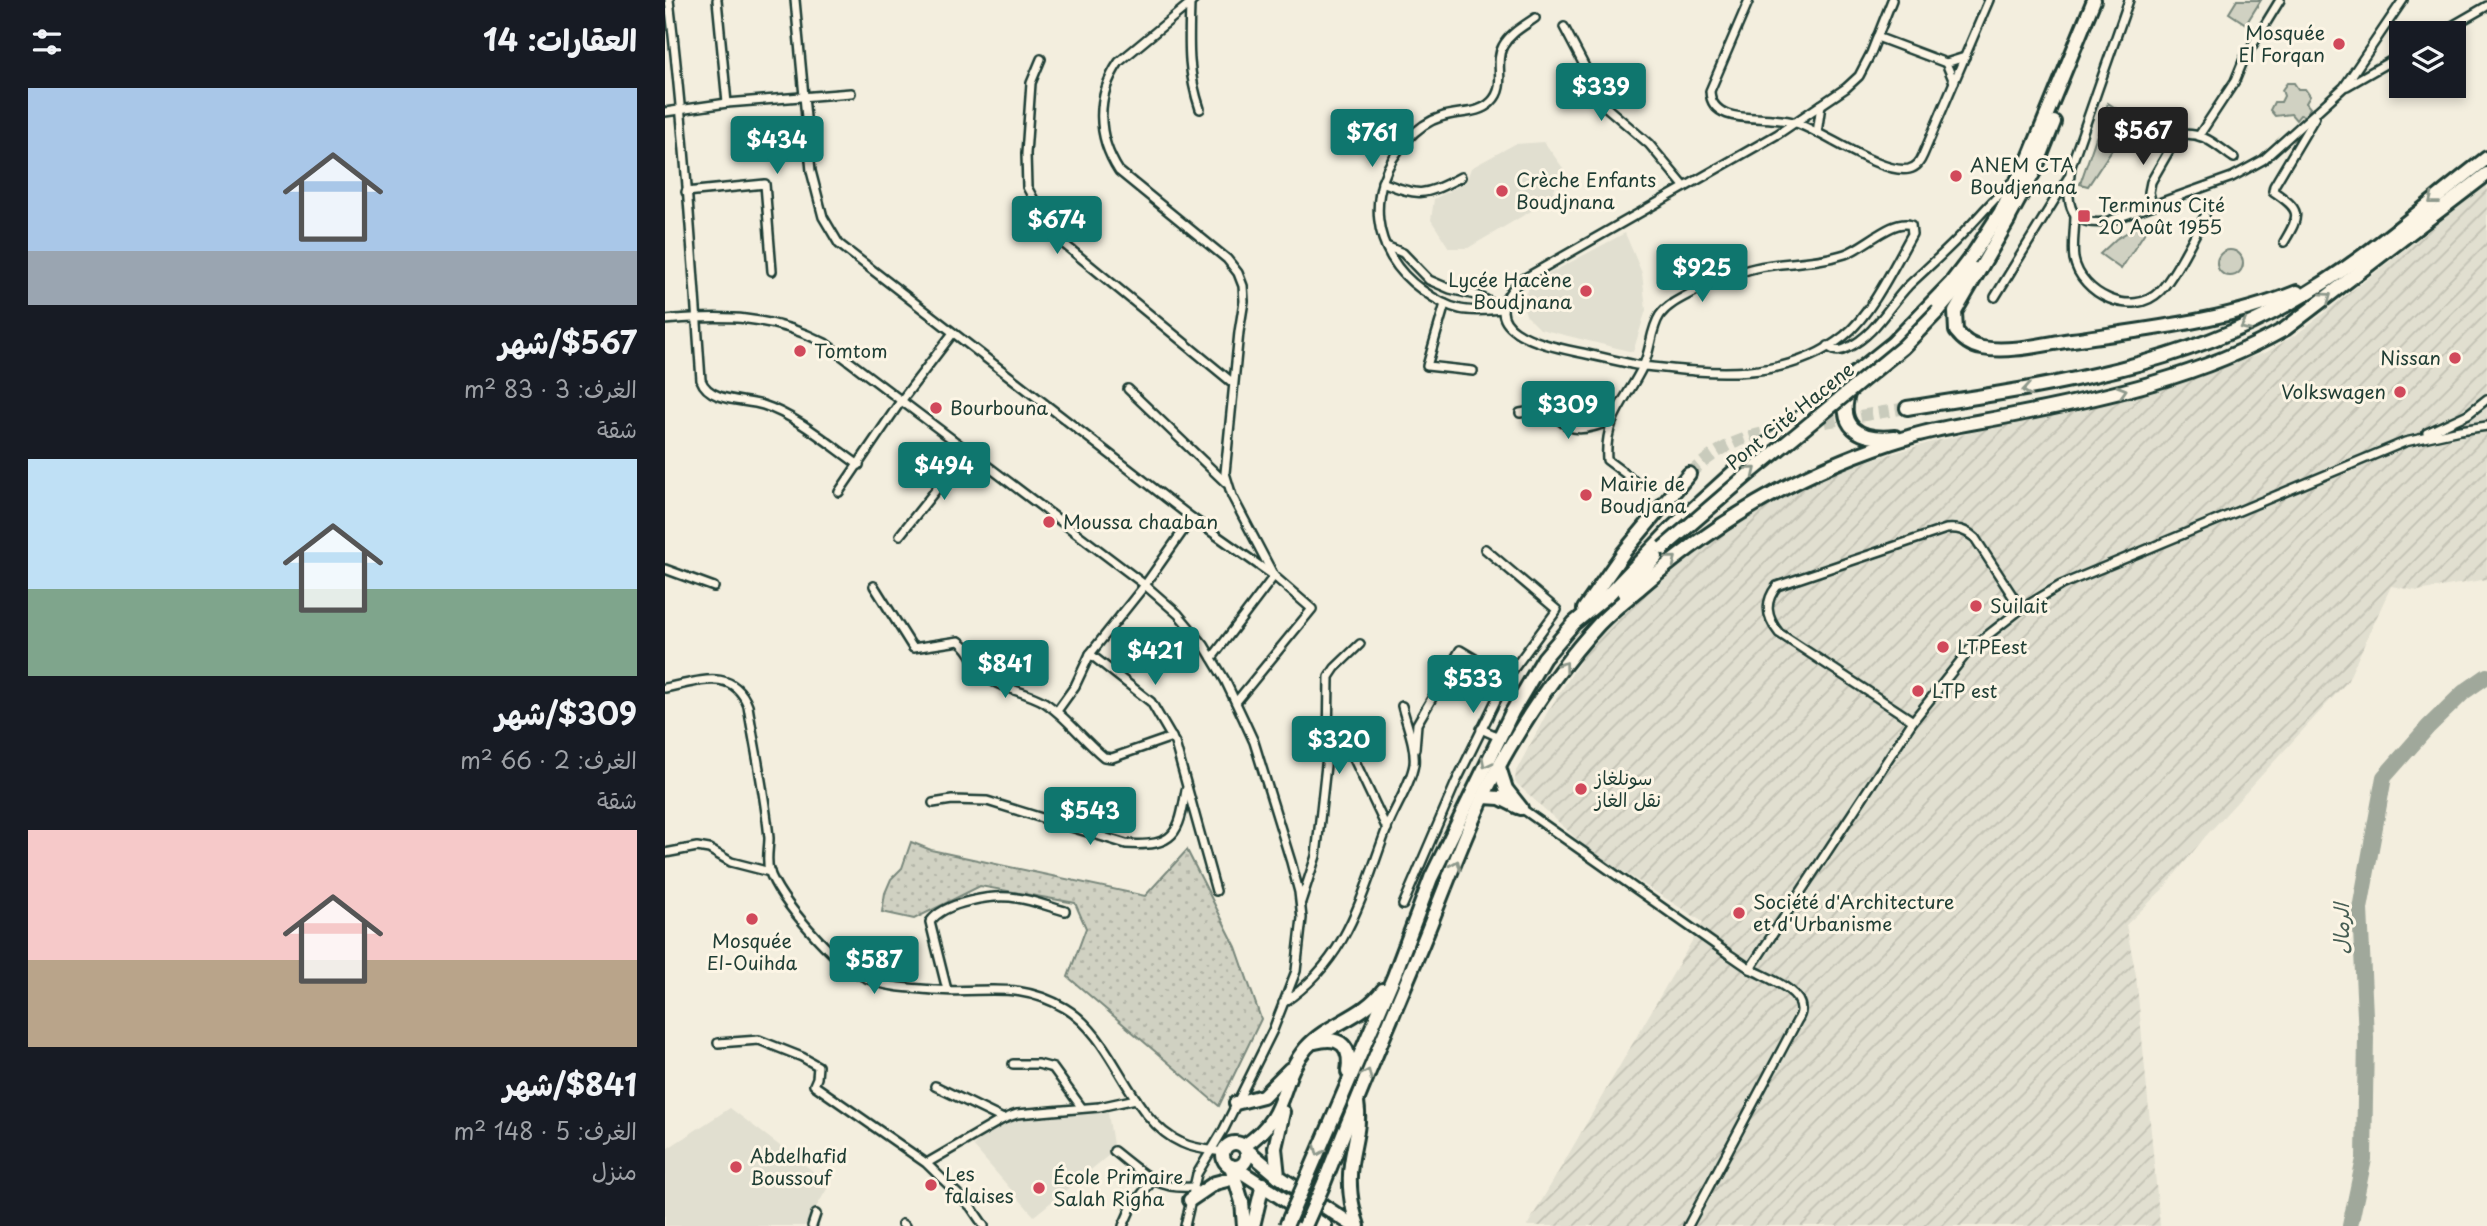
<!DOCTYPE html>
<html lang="ar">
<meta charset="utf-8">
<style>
body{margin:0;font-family:"Playpen Sans","Playpen Sans Arabic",sans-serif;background:#20242c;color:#f1f3f6;direction:rtl;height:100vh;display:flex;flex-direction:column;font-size:26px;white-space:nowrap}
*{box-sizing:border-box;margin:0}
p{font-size:23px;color:#9ea1a6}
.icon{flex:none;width:38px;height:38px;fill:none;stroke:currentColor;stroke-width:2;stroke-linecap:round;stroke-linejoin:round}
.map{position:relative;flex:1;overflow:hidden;direction:ltr}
.panel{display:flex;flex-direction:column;background:#171b24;width:665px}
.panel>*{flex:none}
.controls{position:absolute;left:1724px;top:21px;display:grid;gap:14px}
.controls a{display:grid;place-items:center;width:77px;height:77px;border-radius:0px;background:#171b24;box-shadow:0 4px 10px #0003;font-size:35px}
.price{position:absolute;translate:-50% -60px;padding:0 16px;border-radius:7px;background:#0f766e;color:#fff;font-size:23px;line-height:46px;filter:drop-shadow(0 2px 4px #0008)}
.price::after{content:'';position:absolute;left:50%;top:42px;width:21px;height:16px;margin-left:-10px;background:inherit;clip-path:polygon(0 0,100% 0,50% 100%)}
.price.active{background:#222;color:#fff}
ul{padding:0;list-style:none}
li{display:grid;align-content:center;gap:14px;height:371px;padding:0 28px}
li span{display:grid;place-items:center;height:217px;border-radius:0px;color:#555}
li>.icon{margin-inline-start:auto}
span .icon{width:126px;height:126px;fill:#fffc;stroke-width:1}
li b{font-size:30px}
h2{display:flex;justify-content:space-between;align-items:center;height:84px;padding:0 28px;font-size:30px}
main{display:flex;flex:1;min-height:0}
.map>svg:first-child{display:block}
</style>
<main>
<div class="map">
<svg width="1822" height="1226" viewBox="0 0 1822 1226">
<defs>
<pattern id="industrial-furrows" width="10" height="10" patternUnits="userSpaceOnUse" patternTransform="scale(1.75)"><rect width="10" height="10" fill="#e1dfd0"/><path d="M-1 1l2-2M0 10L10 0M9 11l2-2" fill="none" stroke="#c1c0b3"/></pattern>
<pattern id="grass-dots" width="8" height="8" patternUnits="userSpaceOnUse" patternTransform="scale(1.75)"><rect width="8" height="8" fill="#d0d1c2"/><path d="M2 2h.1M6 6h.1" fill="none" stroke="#b2b4a7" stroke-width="1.8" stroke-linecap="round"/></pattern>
</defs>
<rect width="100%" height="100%" fill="#f3eede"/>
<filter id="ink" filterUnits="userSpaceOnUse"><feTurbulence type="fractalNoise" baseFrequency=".0143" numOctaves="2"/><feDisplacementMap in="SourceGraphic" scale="14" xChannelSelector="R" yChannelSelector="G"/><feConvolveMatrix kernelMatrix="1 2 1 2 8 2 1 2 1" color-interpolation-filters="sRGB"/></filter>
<g filter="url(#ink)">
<g fill="#e1dfd0">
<polygon points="879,142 898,168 885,200 803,248 784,248 766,220 769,199 801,182 806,168 850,144"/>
<polygon points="960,233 977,273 981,310 968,352 875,329 861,315 857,299 867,283"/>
<polygon points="65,1108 165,1184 140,1226 0,1226 0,1150"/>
<polygon points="364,1113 443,1113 449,1151 369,1216 308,1146 323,1128"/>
</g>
<polygon fill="url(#industrial-furrows)" points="1822,185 1822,579 1753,591 1726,586 1682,682 1540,837 1498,889 1461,925 1471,975 1495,1226 862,1226 1038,922 924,850 850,782 851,771 882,713 924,647 966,600 1036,546 1088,512 1139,485 1205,460 1267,442 1496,388 1602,352 1632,334"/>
<polygon fill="url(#grass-dots)" stroke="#78877b" stroke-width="2" points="246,842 266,850 480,896 522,850 571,947 596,1019 554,1106 403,977 421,928 410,903 315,886 249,919 217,912 220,893 226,879 237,868"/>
<g fill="#d0d1c2" stroke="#78877b" stroke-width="2">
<polygon points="1572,0 1596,0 1581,24 1564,13"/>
<polygon points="1622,83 1629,83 1633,89 1640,89 1645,96 1641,103 1645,108 1641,116 1635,115 1631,120 1626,114 1610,116 1605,110 1609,102 1616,102 1619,96 1617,90"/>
<polygon points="1443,103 1467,119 1423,186 1415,184"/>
<polygon points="1480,222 1484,226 1456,269 1435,254 1451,239"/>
<circle cx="1565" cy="263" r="13"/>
</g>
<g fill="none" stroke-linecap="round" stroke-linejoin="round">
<polyline stroke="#a0a89b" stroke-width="16" points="1685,1226 1699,1159 1701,1037 1695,909 1719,777 1763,727 1799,692 1822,676"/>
<g stroke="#c9cbbc" stroke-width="12" stroke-dasharray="12 6" stroke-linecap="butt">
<polyline points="1142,425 1242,408"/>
<path d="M1024,474C1059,443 1079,436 1124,428"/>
</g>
<g stroke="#1f3d34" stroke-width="12">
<g id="street">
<path d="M4,0C19,126 27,253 36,380C44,402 78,399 98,405C132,416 164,444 194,465"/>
<polyline points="52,0 62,103"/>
<polyline points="130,0 146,171 158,217 174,244 527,518 609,576 647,609 571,702"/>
<path d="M529,0L454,62C430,97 432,137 454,171L562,259L573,273L578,286L579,301L574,332L560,473L567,496L609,576L547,658"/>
<path d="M1084,0L1045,91C1046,121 1084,117 1106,119C1114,120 1121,120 1128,122C1156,130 1217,175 1244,169C1252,167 1255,162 1258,155L1324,0"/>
<path d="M1464,0L1406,166C1402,198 1399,227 1441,222L1567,177L1598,160L1679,87L1738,0"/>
<path d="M525,3C524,44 522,70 535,109"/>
<polyline points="899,27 941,107 984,144 1019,186"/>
<polyline points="1775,33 1822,6"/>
<polyline points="1212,37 1281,63"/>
<polyline points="376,59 366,83 361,154 362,187 374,209 399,244 568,383"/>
<polyline points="1289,82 1281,63 1300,57"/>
<polyline points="1682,86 1736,55"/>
<polyline points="0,112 62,103 186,93"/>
<polyline points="1152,133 1156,105"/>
<polyline points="1535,134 1570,81 1579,59 1615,0"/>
<path d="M717,182C757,198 759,195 796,177"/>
<polyline points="21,192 100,184 107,271"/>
<path d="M1487,205L1484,192L1486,182L1513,135C1538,131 1549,144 1569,158"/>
<path d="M1410,215C1410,229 1407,245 1409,259C1416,294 1467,319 1495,291C1510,276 1529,236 1540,216"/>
<path d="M1619,242C1636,214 1636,210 1608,191L1609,186L1650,117"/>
<polyline points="721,246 738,253 764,280 785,289 814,296 837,309"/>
<polyline points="1330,297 1403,178"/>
<polyline points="780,304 762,366 808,371"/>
<path d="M838,309C824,310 808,312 795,309C780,306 768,298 757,290C705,253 699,188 741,141C751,130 762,121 776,117C792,111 813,115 826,102C843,86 828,63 838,46C845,33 859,26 870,18"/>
<path d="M0,320C60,315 106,315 160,343L480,585L513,614L539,645L560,680L578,718L589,742L626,862L634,892L637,918L631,971L608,1030L559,1129L532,1174L520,1226"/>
<path d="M1163,346C1169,352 1175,352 1182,348C1210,335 1223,307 1243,286C1263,267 1284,249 1302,229C1317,213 1331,197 1347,182"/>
<polyline points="463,389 561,483"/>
<path d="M855,413L884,408C904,436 918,431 948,420"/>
<polyline points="1762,433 1803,414 1822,399"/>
<path d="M974,484L942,460C939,417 962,400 978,366C986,351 985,330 995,315C1003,304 1017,298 1030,291C1049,282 1069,273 1090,268C1120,261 1150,264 1180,254C1199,248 1228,218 1246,225L1247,234C1230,264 1206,315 1179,336C1119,384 1041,373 971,365C952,361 932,356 912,352C875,344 806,329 855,281L1113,134L1181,88L1194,76L1206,53L1227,0"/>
<polyline points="174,492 236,401 288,333"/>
<polyline points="527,518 480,585 425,654 486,702 510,743 551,891"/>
<polyline points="235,535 302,451"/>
<polyline points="0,569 49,587"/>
<path d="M209,586L248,648L294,641C309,651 310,669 324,679C339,689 362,692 379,702C402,717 418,740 439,757L447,758L507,737"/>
<path d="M0,688C33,682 68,666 83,706C90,750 100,794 104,838C104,848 101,859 104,870C114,900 169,962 197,976C220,988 246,988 270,990C320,994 351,980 400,1008C451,1038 464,1120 517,1143C529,1149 544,1150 558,1152"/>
<polyline points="392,711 410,686 425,654"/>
<path d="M1248,721L1114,633C1101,617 1099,602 1112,586L1281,529C1293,528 1301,530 1310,538L1356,609"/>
<polyline points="665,729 681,742 722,829"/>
<polyline points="816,729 834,737"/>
<polyline points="750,749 752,724 795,650 842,678"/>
<path d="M268,803L287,800L322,801L461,844C510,847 514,834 521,790"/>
<path d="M856,808L1062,953C1070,958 1078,964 1086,969C1100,977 1138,990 1136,1011C1136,1015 1134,1018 1132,1021L1023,1226"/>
<polyline points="0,853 32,847 44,849 66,862 105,872"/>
<polyline points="636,902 651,856 663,747 664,677 670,668 695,644"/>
<polyline points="738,905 791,782 842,678 892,610 820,549"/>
<polyline points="1085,969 1248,721 1305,649 1356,609 1396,585 1740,442 1795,430 1822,426"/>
<path d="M282,990L265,922C279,902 328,894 352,898C368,900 384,907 400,911"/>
<path d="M618,1003C683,960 696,897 722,828C729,809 746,784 749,764C751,746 741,723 737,706"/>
<polyline points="53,1043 94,1040 137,1057 153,1066 152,1078 149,1085 261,1163 306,1207 319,1226"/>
<polyline points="348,1064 373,1064 388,1068 417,1108"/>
<polyline points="270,1086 338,1119"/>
<path d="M449,1151C476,1172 491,1190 527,1187"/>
<polyline points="262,1163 338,1119 352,1114 434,1107 471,1099"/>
<polyline points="237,1224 240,1226"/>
<polyline points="147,1226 151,1214"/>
<polyline points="458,1226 466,1208 487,1181"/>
</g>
</g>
<g stroke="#1f3d34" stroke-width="18">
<g id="highway">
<path d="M1344,219L1290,312L1291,331C1297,339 1306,346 1317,348C1345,353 1379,344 1407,340C1483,329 1561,321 1632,292"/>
<polyline points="1341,223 1370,170 1389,122"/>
<polyline points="1273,311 1309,269"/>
<path d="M1185,388C1171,426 1193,441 1230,437"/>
<path d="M1242,408C1374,387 1507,370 1625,303C1696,264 1758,207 1822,158"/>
<polyline points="959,593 991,557"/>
<polyline points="919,609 959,552 1024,474"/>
<polyline points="834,767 841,789 856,808"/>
<polyline points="819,797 835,798 853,807"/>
<path d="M650,1042C676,1035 687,1047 683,1072"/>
<path d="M692,1102C696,1125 689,1142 686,1164C683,1185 686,1206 693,1226"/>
<polyline points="571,1103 598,1096 625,1069"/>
<circle cx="570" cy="1155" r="12"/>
<path d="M579,1146C626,1115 612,1082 641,1048C663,1023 698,1018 718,990"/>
<polyline points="581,1149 613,1176 689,1226"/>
<polyline points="566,1166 577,1202 579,1226"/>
<polyline points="569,1167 660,1226"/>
<polyline points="613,1176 610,1148 618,1112"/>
<polyline points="643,1176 729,976 766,878 847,712 879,658 909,623 943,595 1007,528 1084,458 1228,343 1286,283 1309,253 1335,213 1364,158 1429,0"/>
<path d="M659,1183C690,1103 724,1024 757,945C784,879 808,809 844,748C870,704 899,662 934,624C946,611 962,599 976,587C1055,518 1145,466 1247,436C1280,426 1315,422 1349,415C1442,397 1537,376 1620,329L1822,174"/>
<polyline points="525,1200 550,1183 570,1178"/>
<polyline points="588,1226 598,1184"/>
</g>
</g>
<use href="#street" stroke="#fcf5e5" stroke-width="7"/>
<use href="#highway" stroke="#fcf5e5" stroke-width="12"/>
<g stroke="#1f3d34" stroke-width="18" stroke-linecap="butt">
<g id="highway-bridge">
<polyline points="998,548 1086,472 1238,347 1273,311"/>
<polyline points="621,1226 643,1176"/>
<polyline points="640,1226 659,1183"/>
</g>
</g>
<use href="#highway-bridge" stroke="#fcf5e5" stroke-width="12"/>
</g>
<defs><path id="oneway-chevron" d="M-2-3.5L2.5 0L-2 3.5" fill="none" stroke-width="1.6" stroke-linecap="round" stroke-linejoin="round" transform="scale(1.75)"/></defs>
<g stroke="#8e998c">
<use href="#oneway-chevron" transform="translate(1768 200) rotate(142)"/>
<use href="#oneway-chevron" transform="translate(1662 297) rotate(-36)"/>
<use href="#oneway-chevron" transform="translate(1580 326) rotate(155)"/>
<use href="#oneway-chevron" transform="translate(1362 390) rotate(170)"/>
<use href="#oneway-chevron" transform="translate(1457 391) rotate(-16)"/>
<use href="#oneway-chevron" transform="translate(1087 471) rotate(-39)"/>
<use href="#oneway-chevron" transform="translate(1007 560) rotate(-39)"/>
<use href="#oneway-chevron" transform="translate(899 666) rotate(-53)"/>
<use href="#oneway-chevron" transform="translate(821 763) rotate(117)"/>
<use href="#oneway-chevron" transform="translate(791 865) rotate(-67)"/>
<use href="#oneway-chevron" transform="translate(702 1074) rotate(-66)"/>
<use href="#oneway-chevron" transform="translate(654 1151) rotate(113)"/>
</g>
</g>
<g fill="#d1495b" stroke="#fcf5e5" stroke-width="2.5">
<circle cx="1674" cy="44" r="7"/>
<circle cx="1291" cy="176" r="7"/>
<circle cx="837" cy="191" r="7"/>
<rect x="1412" y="209" width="14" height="14" rx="3.5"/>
<circle cx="921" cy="291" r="7"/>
<circle cx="135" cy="351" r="7"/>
<circle cx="1790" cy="358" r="7"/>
<circle cx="1735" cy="392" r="7"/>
<circle cx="271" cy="408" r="7"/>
<circle cx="921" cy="495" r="7"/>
<circle cx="384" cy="522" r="7"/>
<circle cx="1311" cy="606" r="7"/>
<circle cx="1278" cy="647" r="7"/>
<circle cx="1253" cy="691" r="7"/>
<circle cx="916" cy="789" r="7"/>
<circle cx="1074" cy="913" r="7"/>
<circle cx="87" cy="919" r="7"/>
<circle cx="71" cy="1167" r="7"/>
<circle cx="266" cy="1185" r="7"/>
<circle cx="374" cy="1188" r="7"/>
</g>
<g text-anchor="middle" stroke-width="6" stroke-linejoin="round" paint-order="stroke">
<g font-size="19" fill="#1f3d34" stroke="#fcf5e5" text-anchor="start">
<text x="1660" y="40" text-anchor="end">Mosquée<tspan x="1660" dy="22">El Forqan</tspan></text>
<text x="1305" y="172">ANEM CTA<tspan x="1305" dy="22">Boudjenana</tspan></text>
<text x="851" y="187">Crèche Enfants<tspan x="851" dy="22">Boudjnana</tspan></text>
<text x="1433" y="212">Terminus Cité<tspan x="1433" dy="22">20 Août 1955</tspan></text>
<text x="907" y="287" text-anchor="end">Lycée Hacène<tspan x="907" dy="22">Boudjnana</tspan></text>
<text x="149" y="358">Tomtom</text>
<text x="1776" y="365" text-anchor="end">Nissan</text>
<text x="1721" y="399" text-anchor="end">Volkswagen</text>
<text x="285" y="415">Bourbouna</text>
<text x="935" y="491">Mairie de<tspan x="935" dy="22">Boudjana</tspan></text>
<text x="398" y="529">Moussa chaaban</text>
<text x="1325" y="613">Suilait</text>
<text x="1292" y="654">LTPEest</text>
<text x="1267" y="698">LTP est</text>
<text x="930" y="785">سونلغاز<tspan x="930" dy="22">نقل الغاز</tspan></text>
<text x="1088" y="909">Société d'Architecture<tspan x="1088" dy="22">et d'Urbanisme</tspan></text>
<text x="87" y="948" text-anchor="middle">Mosquée<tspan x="87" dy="22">El-Ouihda</tspan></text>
<text x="85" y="1163">Abdelhafid<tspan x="85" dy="22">Boussouf</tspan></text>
<text x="280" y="1181">Les<tspan x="280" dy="22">falaises</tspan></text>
<text x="388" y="1184">École Primaire<tspan x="388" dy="22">Salah Righa</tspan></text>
</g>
<g font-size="19" fill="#1f3d34" stroke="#fcf5e5">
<text transform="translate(1125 416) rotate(-39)" y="7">Pont Cité Hacene</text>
</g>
<g font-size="21" font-style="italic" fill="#465d53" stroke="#fcf5e5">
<text transform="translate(1677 929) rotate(-90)" y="7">الرمال</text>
</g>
</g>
</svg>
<div class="controls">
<a><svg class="icon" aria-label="layers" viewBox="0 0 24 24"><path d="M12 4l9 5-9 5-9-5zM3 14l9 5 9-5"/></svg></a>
</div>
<b class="price" style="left:936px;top:123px">$339</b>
<b class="price active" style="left:1478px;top:167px">$567</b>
<b class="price" style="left:707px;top:169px">$761</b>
<b class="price" style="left:112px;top:176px">$434</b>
<b class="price" style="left:392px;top:256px">$674</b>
<b class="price" style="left:1037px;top:304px">$925</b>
<b class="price" style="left:903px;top:441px">$309</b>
<b class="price" style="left:279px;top:502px">$494</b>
<b class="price" style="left:490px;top:687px">$421</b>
<b class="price" style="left:340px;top:700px">$841</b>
<b class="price" style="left:808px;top:715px">$533</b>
<b class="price" style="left:674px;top:776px">$320</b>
<b class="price" style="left:425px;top:847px">$543</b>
<b class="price" style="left:209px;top:996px">$587</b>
</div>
<section class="panel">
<h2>العقارات: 14<svg class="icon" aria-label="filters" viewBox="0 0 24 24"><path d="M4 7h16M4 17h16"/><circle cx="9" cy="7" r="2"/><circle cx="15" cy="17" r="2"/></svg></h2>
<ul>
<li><span style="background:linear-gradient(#a9c7e8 75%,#9aa5b1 0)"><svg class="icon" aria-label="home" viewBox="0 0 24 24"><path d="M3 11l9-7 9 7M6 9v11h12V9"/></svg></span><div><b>$567/شهر</b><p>الغرف: 3 · 83 m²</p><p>شقة</p></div></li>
<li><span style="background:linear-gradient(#bfe0f5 60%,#7fa58c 0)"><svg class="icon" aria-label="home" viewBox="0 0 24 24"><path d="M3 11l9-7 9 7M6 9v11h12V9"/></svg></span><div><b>$309/شهر</b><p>الغرف: 2 · 66 m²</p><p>شقة</p></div></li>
<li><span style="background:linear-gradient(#f6c9c9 60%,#b9a48a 0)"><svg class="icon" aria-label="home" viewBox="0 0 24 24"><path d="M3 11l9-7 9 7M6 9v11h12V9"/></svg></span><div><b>$841/شهر</b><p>الغرف: 5 · 148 m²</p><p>منزل</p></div></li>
</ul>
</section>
</main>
